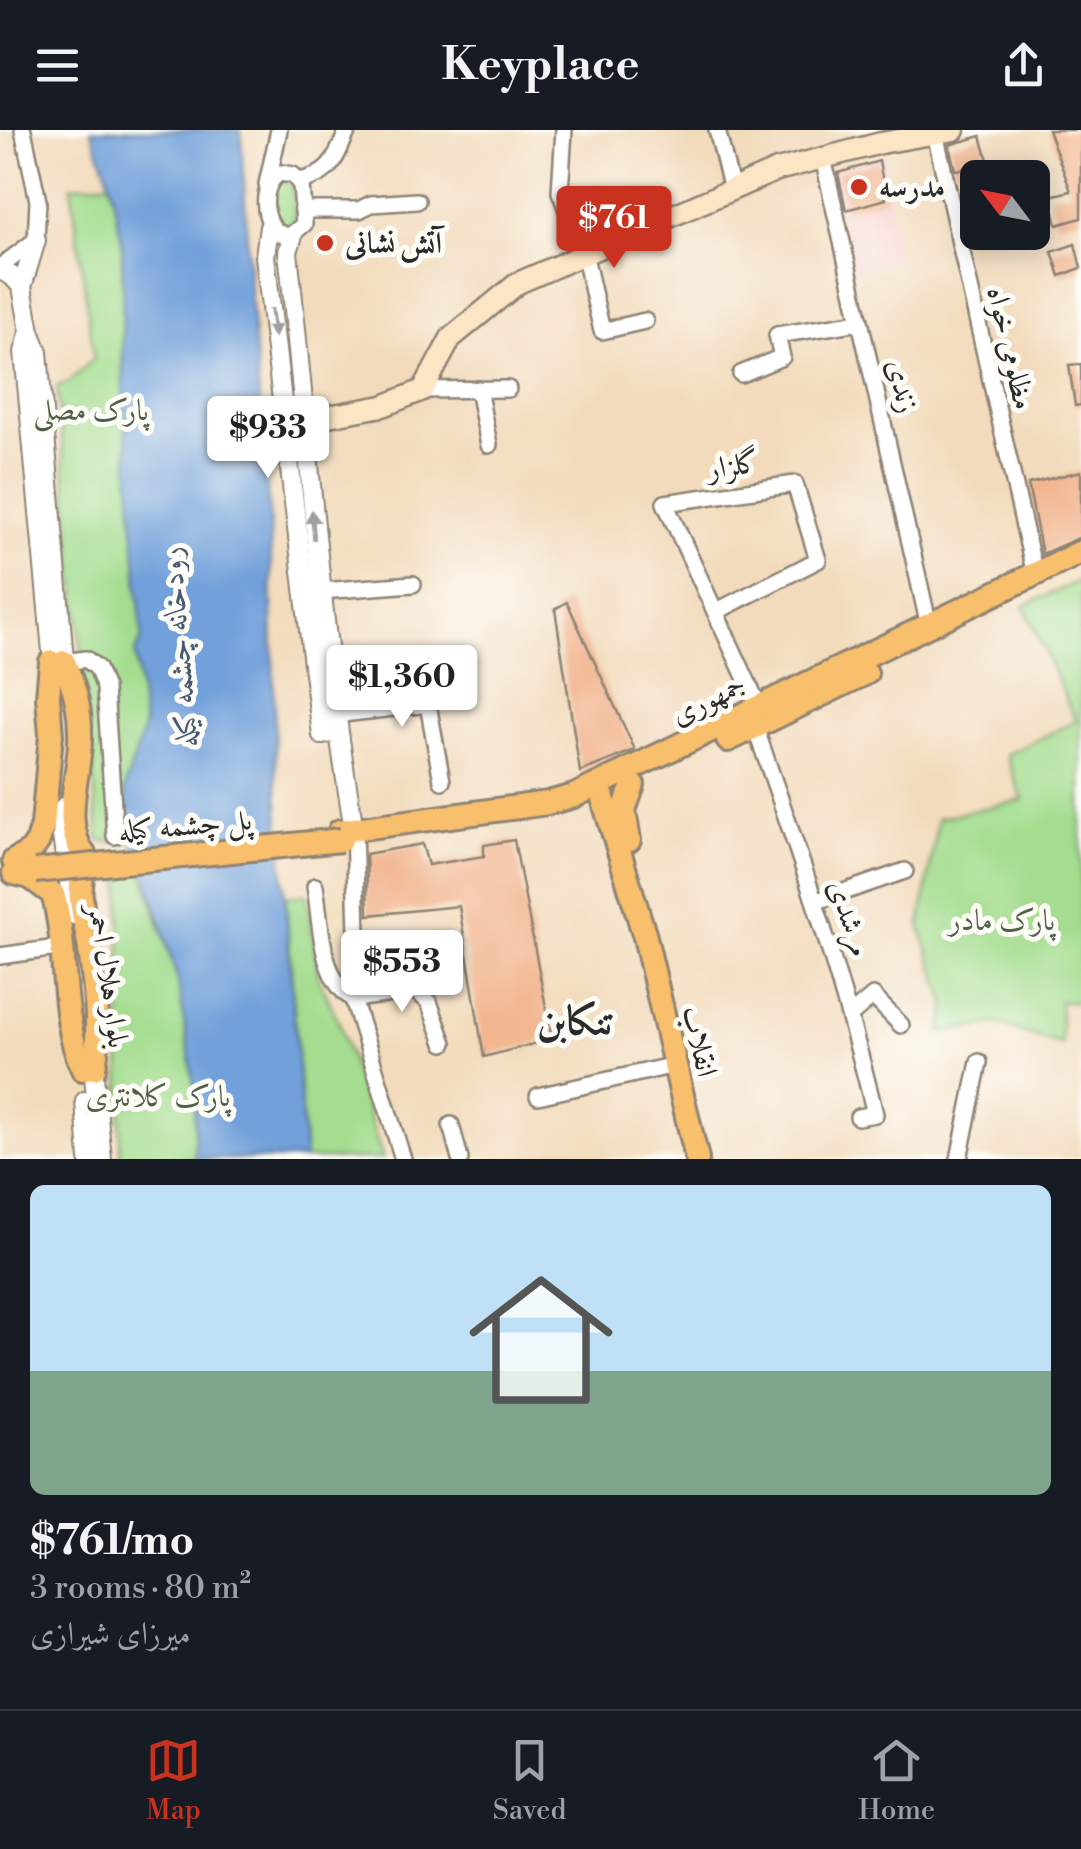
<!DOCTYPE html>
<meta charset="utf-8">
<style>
body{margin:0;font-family:"Libre Bodoni",Amiri,serif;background:#242831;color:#f1f3f6;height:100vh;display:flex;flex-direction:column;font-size:38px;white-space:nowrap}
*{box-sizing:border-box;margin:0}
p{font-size:32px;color:#9ea1a6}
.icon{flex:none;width:55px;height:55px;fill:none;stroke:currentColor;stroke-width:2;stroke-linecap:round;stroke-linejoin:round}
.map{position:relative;height:1029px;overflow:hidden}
.sheet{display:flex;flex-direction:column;background:#171b24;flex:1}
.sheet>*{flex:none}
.needle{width:65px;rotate:302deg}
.tools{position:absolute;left:960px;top:30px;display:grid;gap:20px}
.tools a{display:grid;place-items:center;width:90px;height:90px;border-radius:15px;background:#171b24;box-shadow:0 5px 25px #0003;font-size:50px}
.price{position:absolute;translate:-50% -85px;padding:0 22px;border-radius:10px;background:#fff;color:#222;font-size:32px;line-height:65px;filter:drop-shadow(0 2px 5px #0008)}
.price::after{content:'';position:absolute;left:50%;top:60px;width:30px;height:22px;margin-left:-15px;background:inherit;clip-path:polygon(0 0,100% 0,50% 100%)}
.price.selected{background:#c8321e;color:#fff}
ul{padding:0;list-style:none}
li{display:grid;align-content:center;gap:20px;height:530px;padding:0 30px}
li span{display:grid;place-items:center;height:310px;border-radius:15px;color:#555}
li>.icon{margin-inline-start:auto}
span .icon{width:180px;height:180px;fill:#fffc;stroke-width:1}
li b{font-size:42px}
header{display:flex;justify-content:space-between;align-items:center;height:130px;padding:0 30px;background:#171b24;font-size:45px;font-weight:700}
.menu{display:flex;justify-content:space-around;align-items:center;height:140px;border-top:2px solid #363941;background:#171b24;font-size:28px;color:#9ea1a6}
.menu a{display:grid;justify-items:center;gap:5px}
.menu .selected{color:#c8321e}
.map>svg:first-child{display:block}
</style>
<header><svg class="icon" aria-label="menu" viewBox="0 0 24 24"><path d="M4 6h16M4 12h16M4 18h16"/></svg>Keyplace<svg class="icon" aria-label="share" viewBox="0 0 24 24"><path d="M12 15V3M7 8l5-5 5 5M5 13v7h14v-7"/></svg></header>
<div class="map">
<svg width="1081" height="1029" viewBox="0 0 1081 1029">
<rect width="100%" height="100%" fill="#fdfcf7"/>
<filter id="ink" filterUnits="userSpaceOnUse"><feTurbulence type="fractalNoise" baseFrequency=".01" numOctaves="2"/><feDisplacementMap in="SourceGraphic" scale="20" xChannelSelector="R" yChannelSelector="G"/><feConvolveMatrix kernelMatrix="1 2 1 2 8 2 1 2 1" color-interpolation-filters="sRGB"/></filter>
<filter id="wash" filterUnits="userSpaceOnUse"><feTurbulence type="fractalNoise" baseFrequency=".0048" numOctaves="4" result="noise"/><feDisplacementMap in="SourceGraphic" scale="40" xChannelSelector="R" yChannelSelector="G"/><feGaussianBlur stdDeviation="2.25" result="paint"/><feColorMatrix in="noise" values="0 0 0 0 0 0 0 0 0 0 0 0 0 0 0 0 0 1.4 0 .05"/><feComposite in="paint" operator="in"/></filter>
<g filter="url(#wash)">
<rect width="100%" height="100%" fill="#f2dbbc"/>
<polygon fill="#f7d0cf" points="885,25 897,128 851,141 830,40"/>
<g fill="#a4dd8f" stroke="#68845d" stroke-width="2.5">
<polygon points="279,49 292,55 295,89 288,99 276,92 272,59"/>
<polygon points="110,52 122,112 123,259 142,508 135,523 144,596 124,661 132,711 99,711 57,256 69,252 94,228 71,56"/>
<polygon points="1081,450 1081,873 1060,871 1062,915 998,894 941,902 947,875 920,797 938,688 1023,670 1006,625 1076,591 1024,476"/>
<polygon points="140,734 178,851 195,962 194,1029 120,1029 121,740"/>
<polygon points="307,764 319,849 339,893 383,1029 305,1029 286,767"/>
</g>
<polygon fill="#71a0da" stroke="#4e6682" stroke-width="2.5" points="91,0 241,0 251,175 270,391 276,647 305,1029 194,1029 195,962 178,851 146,743 132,711 124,661 144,596 135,523 142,508 123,259 122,112 110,52"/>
<g id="blocks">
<g fill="#f2b58f">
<polygon points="1048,0 1081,0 1081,88 1057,95 1050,66 1071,61"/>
<polygon points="981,6 989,34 955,40 949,15"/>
<polygon points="879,31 886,69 846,80 838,43"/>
<polygon points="1075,114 1081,138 1060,146 1052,122"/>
<polygon points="1081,234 1081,275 1075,276 1069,235"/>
<polygon points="1081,341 1081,407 1042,424 1028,354"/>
<polygon points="567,472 635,620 580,642 555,479"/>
<polygon points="514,710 552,909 484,927 459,776 368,785 366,724 422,714 428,735 484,726 484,715"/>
</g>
</g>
</g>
<g filter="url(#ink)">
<use href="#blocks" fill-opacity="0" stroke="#8e8374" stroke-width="2.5"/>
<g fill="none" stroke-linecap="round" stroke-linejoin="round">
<g stroke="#8e8374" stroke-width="20">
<g id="minor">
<polyline points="564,0 560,62 585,127 602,201 645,191"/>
<polyline points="717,0 732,60"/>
<polyline points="935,3 1035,445"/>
<polyline points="823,28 929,496"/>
<path d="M280,43L293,45L301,55L304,94L290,106C261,105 258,54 280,43Z"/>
<path d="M299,51C333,44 334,30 348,0"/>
<polyline points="267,54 279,0"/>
<polyline points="303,80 359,80 371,74 417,71"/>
<polyline points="0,137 36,110 38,71 23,0"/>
<polyline points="741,244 782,227 777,205 860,192"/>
<polyline points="478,259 489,315"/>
<polyline points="423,260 508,259"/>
<polyline points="322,461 413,454"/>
<polyline points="717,481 818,430 795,354 665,373 759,577"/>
<polyline points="64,532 86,529 97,538 105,558 115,706"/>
<polyline points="334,585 428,574 442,651"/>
<path d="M755,597C800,725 843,851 875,984L858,987"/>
<polyline points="354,699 358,837 353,869 403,1029"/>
<path d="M315,756C321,792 320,849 353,869"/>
<polyline points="817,771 905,741"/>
<polyline points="0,826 64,817"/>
<polyline points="353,869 416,861 429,872 444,913"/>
<polyline points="851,885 873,866 901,895"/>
<polyline points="538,966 675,935"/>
<polyline points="451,995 460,1029"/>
<polyline points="959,1029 979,932"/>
</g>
</g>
<g stroke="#8e8374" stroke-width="22">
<g id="tertiary">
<polyline points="269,97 265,126 314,543 322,605 337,602"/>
<path d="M293,105L288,122C309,315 321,508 354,699"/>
<polyline points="36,110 22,157 30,201 38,222 65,542"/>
<polyline points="0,140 12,146 22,157"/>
<polyline points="30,201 24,222 54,543"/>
<polyline points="64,677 62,706 74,785"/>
<polyline points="92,925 102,1029"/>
<polyline points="85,971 89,1029"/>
</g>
</g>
<g stroke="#8e8374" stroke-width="25">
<polyline id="secondary" points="306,290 383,276 423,260 451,208 518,153 777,40 881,13 954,0"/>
</g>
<g stroke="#8e8374" stroke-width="28">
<g id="primary">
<path d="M64,532C75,558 81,581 80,609C80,648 60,692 85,726"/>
<polyline points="728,610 866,543"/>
<polyline points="599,655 645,807 697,1029"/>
<polyline points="340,701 548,673 574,666 1081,422"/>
<polyline points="629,710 624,680 633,655"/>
<polyline points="14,731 31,721 38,711 43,695 51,605 48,567 51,532"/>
<path d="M85,734C75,766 85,787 90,820C95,858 101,900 94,938"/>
<path d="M14,743L30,747L53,764C69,820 59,888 83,939"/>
</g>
</g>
<use href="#minor" stroke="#fff" stroke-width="15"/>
<use href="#tertiary" stroke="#fff" stroke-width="18"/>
<use href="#secondary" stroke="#fce5c4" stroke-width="20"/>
<use href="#primary" stroke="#f8bf6c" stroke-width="22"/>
<g stroke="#8e8374" stroke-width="28" stroke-linecap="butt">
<polyline id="primary-bridge" points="35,741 341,710"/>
</g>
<use href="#primary-bridge" stroke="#f8bf6c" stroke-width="22"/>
</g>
<defs><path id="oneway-solid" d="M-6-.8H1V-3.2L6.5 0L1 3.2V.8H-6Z" transform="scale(2.5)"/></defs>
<g fill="#a0a0a0">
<use href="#oneway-solid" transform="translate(273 193) rotate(83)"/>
<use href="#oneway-solid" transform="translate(313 395) rotate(-95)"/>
</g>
</g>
<g fill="#c8321e" stroke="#fdfcf7" stroke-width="4">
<circle cx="859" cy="57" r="10"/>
<circle cx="325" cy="113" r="10"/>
</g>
<g text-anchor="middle" stroke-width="10" stroke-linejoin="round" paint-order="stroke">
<g font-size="30" font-weight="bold" fill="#2b2b2b" stroke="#fdfcf7" text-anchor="start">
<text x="879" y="67">مدرسه</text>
<text x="345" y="123">آتش نشانی</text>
</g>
<g font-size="30" fill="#2b2b2b" stroke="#fdfcf7">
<text transform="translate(1011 218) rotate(77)" y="10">مظلومی خواه</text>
<text transform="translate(903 256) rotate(77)" y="10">زندی</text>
<text transform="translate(733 335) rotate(-9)" y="10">گلزار</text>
<text transform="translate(708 569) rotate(-26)" y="10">جمهوری</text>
<text transform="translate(185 695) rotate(-5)" y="10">پل چشمه کیله</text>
<text transform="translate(850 788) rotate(72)" y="10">مرشدی</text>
<text transform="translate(109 846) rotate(82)" y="10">بلوار هلال احمر</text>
<text transform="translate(700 911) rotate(77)" y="10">انقلاب</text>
</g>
<g font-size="30" fill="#4f6049" stroke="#fdfcf7">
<text x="91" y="290">پارک مصلی</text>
<text x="1002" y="800">پارک مادر</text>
<text x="158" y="976">پارک کلانتری</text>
</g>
<g font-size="32" font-style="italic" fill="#475a71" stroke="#fdfcf7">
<text transform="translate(178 517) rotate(-95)" y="11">رودخانه چشمه کیله</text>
</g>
<g font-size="40" font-weight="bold" fill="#2b2b2b" stroke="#fdfcf7">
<text x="576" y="904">تنکابن</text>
</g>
</g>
</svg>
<div class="tools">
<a><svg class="needle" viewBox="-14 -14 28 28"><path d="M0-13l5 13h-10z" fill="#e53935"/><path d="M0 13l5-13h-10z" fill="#9ea1a6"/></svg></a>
</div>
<b class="price selected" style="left:614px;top:141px">$761</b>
<b class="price" style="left:268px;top:351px">$933</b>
<b class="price" style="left:402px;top:600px">$1,360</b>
<b class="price" style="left:402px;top:885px">$553</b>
</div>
<section class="sheet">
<ul>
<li><span style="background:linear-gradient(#bfe0f5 60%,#7fa58c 0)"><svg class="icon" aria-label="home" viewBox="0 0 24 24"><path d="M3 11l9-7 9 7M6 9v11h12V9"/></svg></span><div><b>$761/mo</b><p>3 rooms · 80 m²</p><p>میرزای شیرازی</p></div></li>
</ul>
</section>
<nav class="menu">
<a class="selected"><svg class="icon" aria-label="map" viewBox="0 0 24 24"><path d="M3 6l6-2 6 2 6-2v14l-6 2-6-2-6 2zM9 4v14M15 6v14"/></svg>Map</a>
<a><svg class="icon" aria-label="saved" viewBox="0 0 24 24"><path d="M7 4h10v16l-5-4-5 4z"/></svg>Saved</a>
<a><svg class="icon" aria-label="home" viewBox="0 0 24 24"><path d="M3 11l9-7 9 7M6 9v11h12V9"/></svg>Home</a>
</nav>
